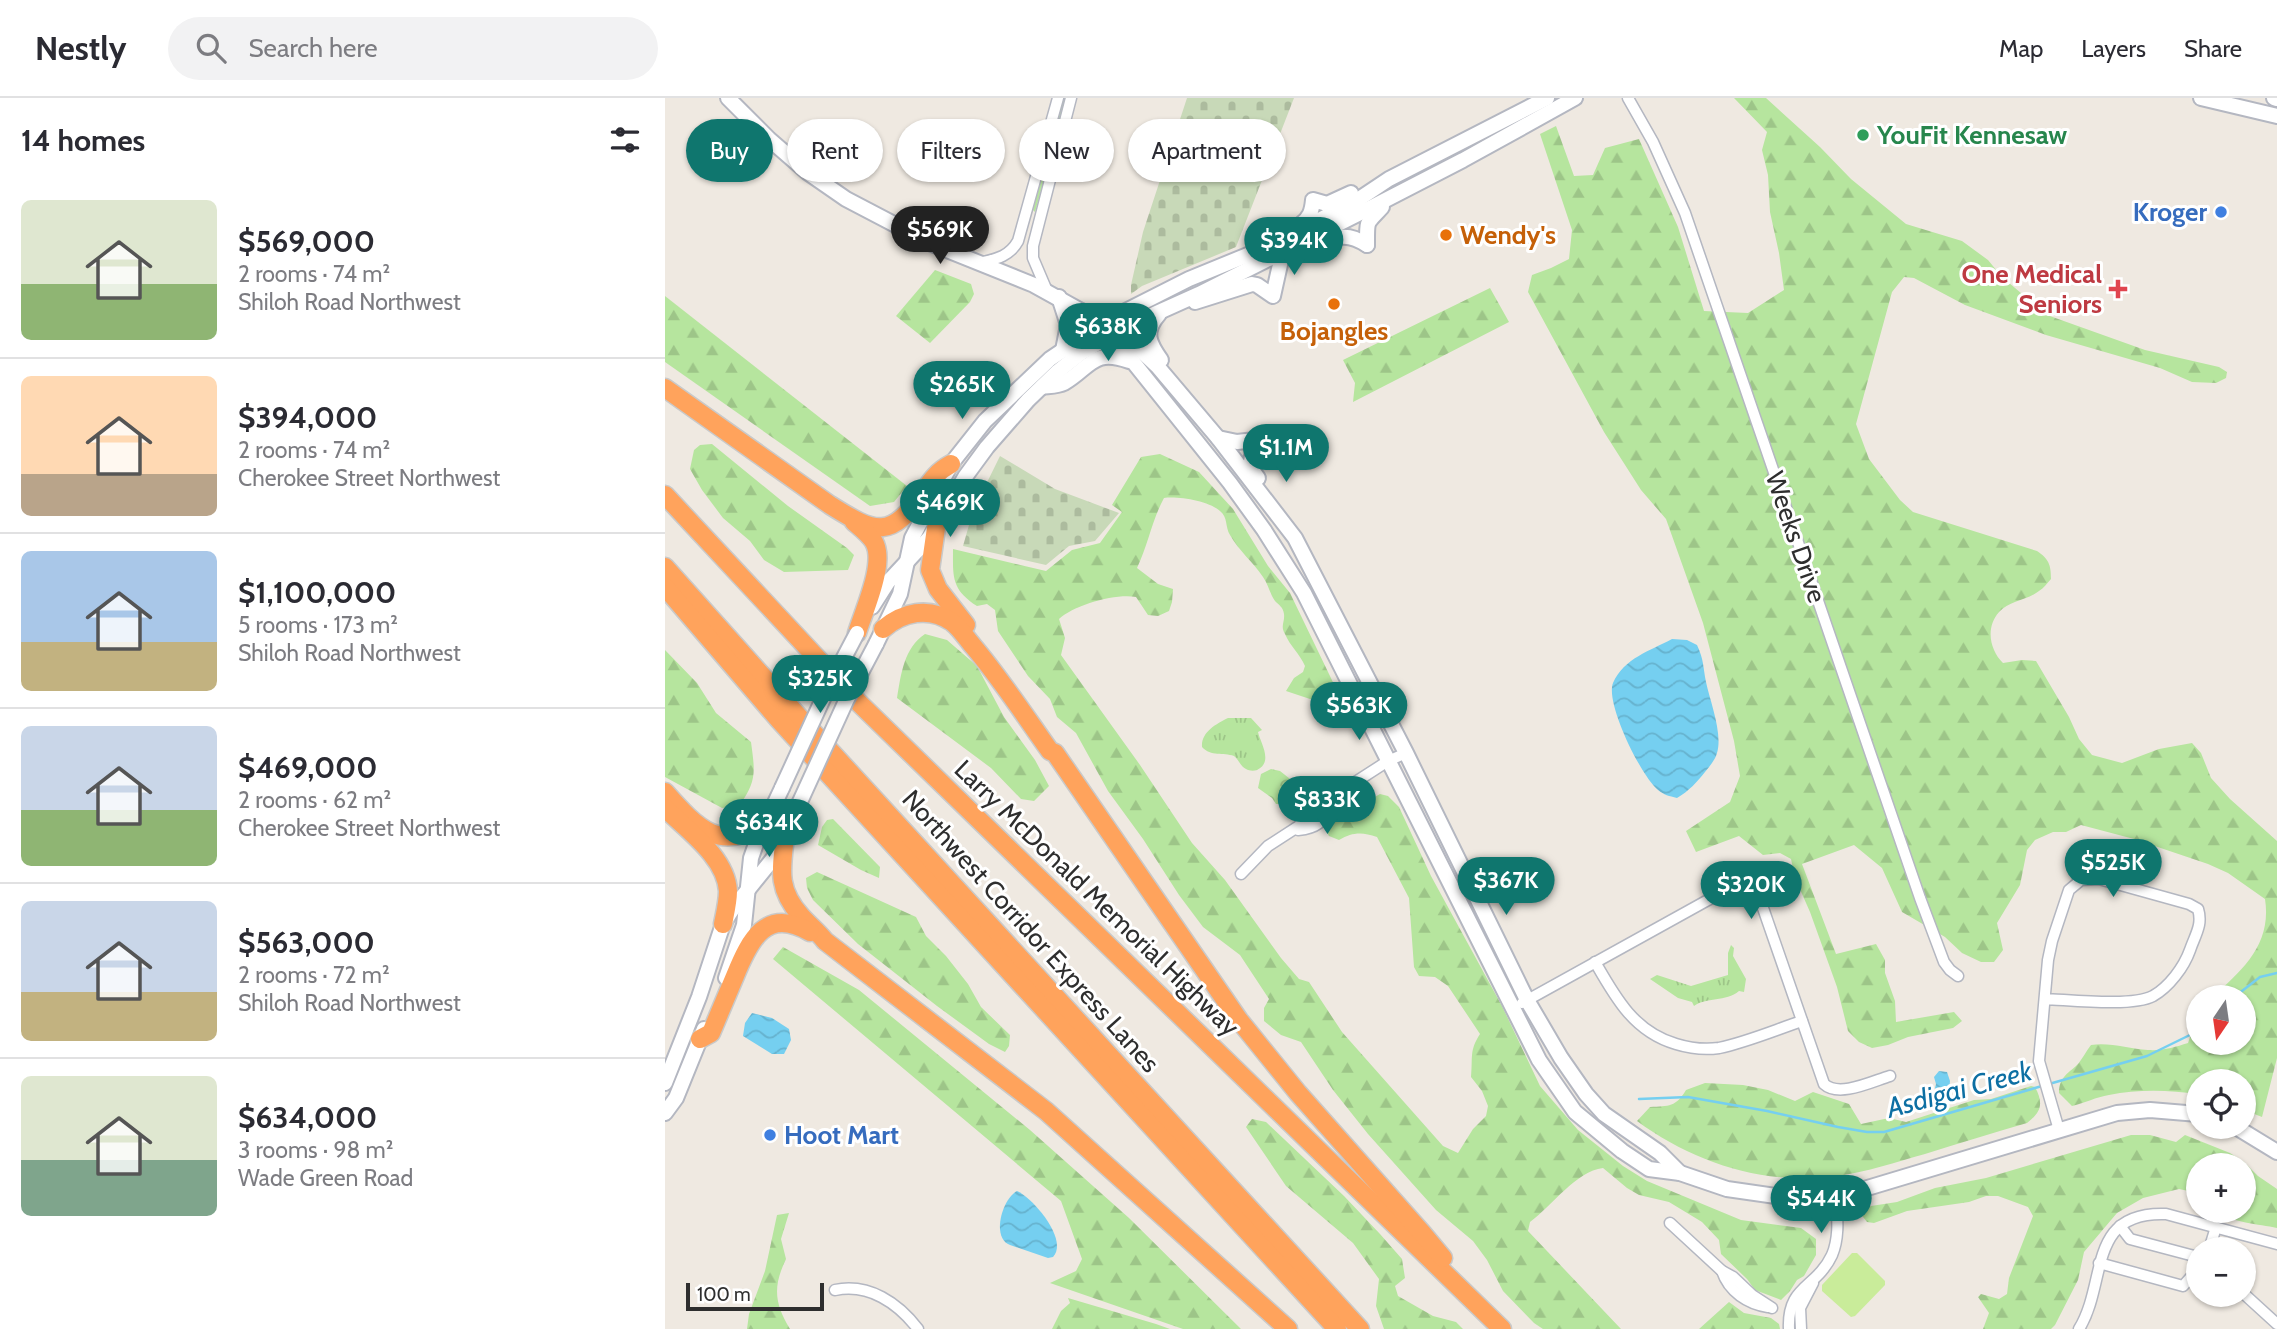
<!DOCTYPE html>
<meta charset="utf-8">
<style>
body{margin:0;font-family:Cabin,sans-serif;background:#f2f2f3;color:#2b2b33;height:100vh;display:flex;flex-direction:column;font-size:26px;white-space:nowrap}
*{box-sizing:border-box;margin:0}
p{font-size:23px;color:#7c7c81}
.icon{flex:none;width:38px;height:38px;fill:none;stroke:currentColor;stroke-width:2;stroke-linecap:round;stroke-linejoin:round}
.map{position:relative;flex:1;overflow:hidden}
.drawer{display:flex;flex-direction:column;background:#fff;width:665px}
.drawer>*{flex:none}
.banner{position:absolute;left:21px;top:21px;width:665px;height:63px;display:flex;gap:14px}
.needle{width:46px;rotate:193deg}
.fabs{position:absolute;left:1521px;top:887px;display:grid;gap:14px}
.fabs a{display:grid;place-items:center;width:70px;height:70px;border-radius:50%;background:#fff;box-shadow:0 2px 5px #0004;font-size:35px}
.scale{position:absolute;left:21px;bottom:18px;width:138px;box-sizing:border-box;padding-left:7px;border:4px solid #2e2e2e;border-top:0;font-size:19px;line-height:24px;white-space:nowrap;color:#2e2e2e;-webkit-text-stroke:5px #fff;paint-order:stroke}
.price{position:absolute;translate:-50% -60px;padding:0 16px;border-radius:24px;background:#0f766e;color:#fff;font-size:23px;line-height:46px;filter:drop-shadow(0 2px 4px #0008)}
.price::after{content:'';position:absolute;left:50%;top:42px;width:21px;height:16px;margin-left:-10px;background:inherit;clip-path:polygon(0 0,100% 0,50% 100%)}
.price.selected{background:#222;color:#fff}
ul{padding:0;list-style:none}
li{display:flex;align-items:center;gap:21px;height:175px;padding:0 21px}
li+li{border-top:2px solid #e1e1e2}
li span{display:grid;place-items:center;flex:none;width:196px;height:140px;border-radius:10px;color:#555}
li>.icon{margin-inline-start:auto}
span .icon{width:84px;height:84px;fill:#fffc;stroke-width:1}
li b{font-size:30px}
h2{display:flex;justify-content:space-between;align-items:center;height:84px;padding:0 21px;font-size:30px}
.tag{padding:0 24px;border-radius:32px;background:#fff;box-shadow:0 2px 5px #0004;font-size:24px;line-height:63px}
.tag.selected{background:#0f766e;color:#fff}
header{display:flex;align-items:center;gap:42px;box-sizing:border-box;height:98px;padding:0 35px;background:#fff;border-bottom:2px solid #e1e1e2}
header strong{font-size:33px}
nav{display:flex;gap:38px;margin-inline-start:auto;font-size:24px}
.search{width:490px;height:63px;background:#f2f2f3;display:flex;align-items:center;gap:18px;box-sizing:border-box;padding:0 24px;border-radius:38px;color:#7c7c81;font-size:26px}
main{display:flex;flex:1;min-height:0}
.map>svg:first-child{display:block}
</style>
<header>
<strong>Nestly</strong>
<div class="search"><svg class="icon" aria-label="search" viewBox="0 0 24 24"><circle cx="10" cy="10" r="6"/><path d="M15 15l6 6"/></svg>Search here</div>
<nav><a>Map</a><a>Layers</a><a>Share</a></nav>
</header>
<main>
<section class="drawer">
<h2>14 homes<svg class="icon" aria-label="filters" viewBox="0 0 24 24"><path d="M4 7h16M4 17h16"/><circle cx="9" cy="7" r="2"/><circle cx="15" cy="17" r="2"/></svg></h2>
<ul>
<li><span style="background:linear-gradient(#dfe7d0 60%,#8fb573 0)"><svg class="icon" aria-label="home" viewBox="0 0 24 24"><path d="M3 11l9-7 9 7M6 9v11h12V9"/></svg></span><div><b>$569,000</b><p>2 rooms · 74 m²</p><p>Shiloh Road Northwest</p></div></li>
<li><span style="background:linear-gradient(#ffd9b3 70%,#b9a48a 0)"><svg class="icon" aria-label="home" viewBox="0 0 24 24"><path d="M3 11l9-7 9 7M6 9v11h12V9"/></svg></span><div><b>$394,000</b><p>2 rooms · 74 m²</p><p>Cherokee Street Northwest</p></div></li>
<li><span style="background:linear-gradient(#a9c7e8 65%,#c2b280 0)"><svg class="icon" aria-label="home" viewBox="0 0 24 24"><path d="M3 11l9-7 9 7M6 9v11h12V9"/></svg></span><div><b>$1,100,000</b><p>5 rooms · 173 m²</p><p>Shiloh Road Northwest</p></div></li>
<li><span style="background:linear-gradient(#c9d6e8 60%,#8fb573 0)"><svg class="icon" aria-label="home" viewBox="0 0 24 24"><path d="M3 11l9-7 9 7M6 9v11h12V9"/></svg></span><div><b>$469,000</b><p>2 rooms · 62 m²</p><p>Cherokee Street Northwest</p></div></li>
<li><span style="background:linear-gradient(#c9d6e8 65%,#c2b280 0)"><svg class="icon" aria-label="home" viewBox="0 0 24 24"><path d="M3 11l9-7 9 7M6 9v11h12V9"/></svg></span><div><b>$563,000</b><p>2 rooms · 72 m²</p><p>Shiloh Road Northwest</p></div></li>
<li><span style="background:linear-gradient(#dfe7d0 60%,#7fa58c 0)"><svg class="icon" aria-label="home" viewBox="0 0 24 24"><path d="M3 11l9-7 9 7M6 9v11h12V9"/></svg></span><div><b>$634,000</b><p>3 rooms · 98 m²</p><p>Wade Green Road</p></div></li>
</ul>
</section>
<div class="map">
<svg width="1612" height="1231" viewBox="0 0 1612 1231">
<defs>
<pattern id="grass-tufts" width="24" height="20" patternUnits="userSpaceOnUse" patternTransform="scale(1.75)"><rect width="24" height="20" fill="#b6e59e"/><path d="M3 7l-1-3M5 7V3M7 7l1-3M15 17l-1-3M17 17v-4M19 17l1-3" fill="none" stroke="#9dc588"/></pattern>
<pattern id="forest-firs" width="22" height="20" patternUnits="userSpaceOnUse" patternTransform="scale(1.75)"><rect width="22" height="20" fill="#b6e59e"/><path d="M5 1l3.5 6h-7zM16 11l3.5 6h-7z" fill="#9dc588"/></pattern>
<pattern id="cemetery-stones" width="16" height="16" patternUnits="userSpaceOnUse" patternTransform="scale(1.75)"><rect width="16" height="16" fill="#c8d9b8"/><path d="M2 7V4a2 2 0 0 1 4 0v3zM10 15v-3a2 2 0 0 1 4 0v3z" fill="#acbb9e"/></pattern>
<pattern id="park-crowns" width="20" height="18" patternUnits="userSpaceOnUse" patternTransform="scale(1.75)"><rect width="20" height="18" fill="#b6e59e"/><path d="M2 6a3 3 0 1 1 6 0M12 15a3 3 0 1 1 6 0" fill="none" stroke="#9dc588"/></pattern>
<pattern id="water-waves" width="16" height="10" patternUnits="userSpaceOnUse" patternTransform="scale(1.75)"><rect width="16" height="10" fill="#75cff0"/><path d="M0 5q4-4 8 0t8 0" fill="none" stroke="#66b2ce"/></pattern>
</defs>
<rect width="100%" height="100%" fill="#efe9e1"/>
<g fill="url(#grass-tufts)">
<polygon points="398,0 402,0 370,114 368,112"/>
<path d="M563,620H586L597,632L593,634C595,644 609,664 592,672C589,673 584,673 581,671C576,669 574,662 569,658C558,654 546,659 537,649C536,634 551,626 563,620Z"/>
<path d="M1066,847L1069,850L1068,858L1081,881L1079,894L1074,893C1061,904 1041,899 1029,908L1027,904L1013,900L985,881L992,877L1026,888L1063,877V855Z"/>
</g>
<g fill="url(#forest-firs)">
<path d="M1069,0H1101L1155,49L1186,81L1241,126L1297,143L1323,162L1337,179L1382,217L1480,252L1554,269L1562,274L1561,280L1551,285L1527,284L1495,270L1381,237L1300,207L1249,180L1239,179L1227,194L1191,326L1204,361L1235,402L1248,414L1372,453C1384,461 1386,467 1386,481C1382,485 1379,490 1374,493C1363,502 1344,503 1334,514C1320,530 1325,552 1338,565L1357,562L1371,563L1404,619L1414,641L1427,657L1457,665L1494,651L1527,645L1536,655L1546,680L1565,701L1612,743V960L1597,1019L1579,1012L1578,984H1533V996C1504,992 1473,991 1444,997C1431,999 1420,1005 1407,1008L1394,995C1394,980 1402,976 1412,967C1417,962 1421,953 1426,947C1445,944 1464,951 1483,952C1498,953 1510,949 1523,945L1533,915V945H1578V900L1547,899C1578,872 1607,846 1600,801L1563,775L1543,766L1469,741L1416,727L1401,734H1388L1370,742L1362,752L1355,787L1332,825L1338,852L1329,864H1316L1297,855L1280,839L1237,814L1217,770L1189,747L1137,766L1171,856L1211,846L1220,862V875L1230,903L1231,924L1289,914L1297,923L1288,930L1243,939L1223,947L1207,950L1194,944L1183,933L1172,889L1145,814L1130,780L1126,761L1115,755L1098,757L1074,738L1031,754L1021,733L1065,704L1075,678L1069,643L1038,525L1001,421L976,392L939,334L863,194L867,177L886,170L904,161L907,132L875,36L891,28L909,78L928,77L940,50L974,41L1013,129L1039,213L1083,215L1119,192L1114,155L1105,114L1103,77L1097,52L1102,34Z"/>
<polygon points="270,172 306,186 309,196 305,204 265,245 231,218"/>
<polygon points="825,190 844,224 688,304 690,285 678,262"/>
<polygon points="0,198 242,388 229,404 205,408 0,264"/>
<polygon points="47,346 123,408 182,450 189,457 183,472 119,474 99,462 85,443 58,420 37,392 25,371 29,352 35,347"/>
<path d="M495,356L534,374L568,411L603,468L625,495L677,603L669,609L621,593L629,580L638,574L640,568C635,556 625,548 620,536C615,528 620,524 619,516C618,509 614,507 610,503C605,496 603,486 598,479C588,464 574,453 565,437C560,429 563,419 555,413C544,403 513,398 499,400C487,422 483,447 472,470L493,486L508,491L507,504L504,513L493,518L483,517L471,499C451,495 409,507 394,521L400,540L396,557L475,667L527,745L560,782L616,860L634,881L644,884L677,934L778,1048L793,1055L808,1031L821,1018L823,1008L817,993L806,979C808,959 804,953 815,936L783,888L770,879L754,878L749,869L744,800L712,739C697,734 688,734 674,742L664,738L659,729L666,722L697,721L705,716L706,701L715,696L723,698L734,709L766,778L837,908L875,988L913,1032L958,1068L982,1083L1076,1122L1136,1130L1151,1141V1157L1139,1178L1132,1182L1125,1193L1116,1202L1090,1192L1082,1181L1056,1156L1054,1142L1037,1124L1004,1104L974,1097L962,1090L938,1070C911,1073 887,1108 865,1124L863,1133L956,1231H878L869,1225L838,1193L822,1162L808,1143L771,1112L703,1036L668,992L636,944L616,937L599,923V910L604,901L575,857L538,829L514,797L478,741L443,693L411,635L392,619L385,601L363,578L333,533L330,512L322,506L312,508C286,491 288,479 288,451L381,473L407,452L435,445L457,414L447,407L476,359Z"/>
<path d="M260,536L282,542L312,568L339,619L370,662L384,688L369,703L356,701L326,670L232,600C236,576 239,550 260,536Z"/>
<path d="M0,552L32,585L51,615L86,644C90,674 92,683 74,708L57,710L0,679Z"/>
<polygon points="168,721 215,769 214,780 196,772 153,747 157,729 162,722"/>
<polygon points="152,774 251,819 261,838 281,858 303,886 316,909 345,937 344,948 340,954 324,946 272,908 193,846 148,802 142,790 141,780"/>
<polygon points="118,849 194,892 365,1032 464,1120 576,1231 518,1231 385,1185 411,1173 417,1161 396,1103 108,861"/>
<path d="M1040,985L1078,987L1103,992L1130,1003L1148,994L1184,1006L1196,1026L1224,1020L1241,1024L1309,1002L1326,1001L1366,988L1370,989C1379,1006 1376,1014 1362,1025C1328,1035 1294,1045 1260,1056C1231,1064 1202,1074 1172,1078C1100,1088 1029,1065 972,1023L985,1009C1004,1008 1011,1009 1021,992Z"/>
<polygon points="587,1021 601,1024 679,1098 715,1136 737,1161 740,1180 730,1188 733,1198 768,1218 791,1224 798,1231 719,1231 711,1208 714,1181 688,1145 621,1088 581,1029"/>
<path d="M1466,1037H1485L1511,1044L1520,1037L1565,1055L1579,1064L1593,1078L1612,1091V1130C1594,1126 1566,1125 1552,1113H1578V1068H1533V1095L1514,1091L1478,1100L1452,1115L1419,1154L1413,1182L1390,1227L1386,1231H1318L1324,1215L1313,1199L1316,1196L1334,1201L1342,1196L1344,1180L1368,1118L1363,1109L1333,1098H1321L1304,1104L1242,1113L1209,1125L1202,1124L1194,1114L1206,1108L1232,1104L1270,1090L1321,1080Z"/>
<path d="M124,1115L116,1141L121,1161C108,1188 109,1205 125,1231H82L84,1216L100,1173L112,1117Z"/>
<polygon points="403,1200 491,1226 505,1231 387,1231 396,1213 405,1205"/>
<polygon points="1064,1204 1079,1215 1106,1220 1114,1226 1115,1231 1034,1231"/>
</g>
<g fill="url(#cemetery-stones)">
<polygon points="522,0 629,0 571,149 477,188 466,196 466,187 478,134"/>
<polygon points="335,358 390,391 454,415 430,443 404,448 381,467 298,448 308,413"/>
</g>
<polygon fill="url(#park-crowns)" points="606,671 615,673 629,684 628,694 617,706 611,706 607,700 593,690 596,676"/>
<polygon fill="#c9ec9a" points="1187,1155 1192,1155 1220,1183 1220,1187 1190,1218 1186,1219 1157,1193 1157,1187"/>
<g fill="url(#water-waves)">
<path d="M1007,541L1022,542L1032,547C1039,562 1038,569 1041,584C1045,603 1058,636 1052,655C1050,662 1045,668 1040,674C1032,684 1024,693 1012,700C1004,698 999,697 993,692C976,678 940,605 948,585C959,560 985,553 1007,541Z"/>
<polygon points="87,915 107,920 124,931 126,942 119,956 107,956 78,938 80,925"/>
<polygon points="1274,973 1282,974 1285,983 1284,993 1279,997 1272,995 1270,990 1271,986 1269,979"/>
<path d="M352,1093C368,1100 404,1142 388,1159L383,1160L345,1147C326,1140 337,1101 352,1093Z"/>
</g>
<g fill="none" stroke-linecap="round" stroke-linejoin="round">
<g stroke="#75cff0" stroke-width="2.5">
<polyline points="1568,900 1595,879 1612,875"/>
<polyline points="1384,986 1482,958 1533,933"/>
<polyline points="974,1001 1023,999 1102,1013 1173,1029 1202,1034 1219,1034 1377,988"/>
</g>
<g stroke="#b4b7c1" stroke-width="13">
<g id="street">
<polyline points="963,0 988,44 1020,115 1255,800 1279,864 1285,872 1293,878"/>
<path d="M314,165C331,161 344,159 353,143L393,0"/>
<polyline points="382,193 368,160 368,148 406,0"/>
<polyline points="635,721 652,707 664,706"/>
<path d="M633,732C651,730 659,725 664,707"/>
<polyline points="576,776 603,748 657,713 692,683 723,663 741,655"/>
<path d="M930,864C950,899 969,934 1011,946C1024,950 1040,952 1054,950C1082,944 1110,932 1137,923"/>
<path d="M1380,901C1406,902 1467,909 1488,898C1504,889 1519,869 1525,852C1530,837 1538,827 1533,811L1524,806L1434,781L1416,782L1404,792L1387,843L1383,862L1374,963L1394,1032"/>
<path d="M857,905L1043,802C1066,790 1083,783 1098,810L1159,986C1174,1000 1208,983 1225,978"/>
<polyline points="1005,1125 1057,1173 1068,1179 1087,1197 1107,1210"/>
<polyline points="1455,1128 1465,1141 1533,1159"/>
<polyline points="1544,1152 1551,1129"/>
<polyline points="1434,1165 1518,1188 1533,1171"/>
<path d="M1057,1173C1064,1194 1083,1206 1103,1209"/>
<path d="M170,1192C204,1185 233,1205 253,1231"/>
<polyline points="1578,1195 1612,1226"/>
<path d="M1124,1231C1122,1187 1151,1191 1167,1157C1175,1138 1172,1117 1171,1097"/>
<polyline points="1136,1231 1135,1210 1148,1185"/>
<path d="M1414,1231C1443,1184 1421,1113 1501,1116L1612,1146"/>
</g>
</g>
<g stroke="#b4b7c1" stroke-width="18">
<g id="secondary">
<polyline points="63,0 104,41 142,74 181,101 267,146 369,187 416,213 443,222 493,269 553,340 630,440 741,655 862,902 896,960 921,996 939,1016 995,1055 1015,1075"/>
<polyline points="1536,0 1612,18"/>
<polyline points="1609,0 1612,1"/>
<path d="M635,127C645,120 647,113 648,102L662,106L686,95"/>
<path d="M702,147C702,120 701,127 717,109"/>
<path d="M623,150L638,156C664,144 675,129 702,147"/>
<polyline points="394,199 403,227 398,252"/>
<polyline points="530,204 587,186 592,187 608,198 618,153"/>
<polyline points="416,213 469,265 565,385 599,432 639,495 874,962 910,1014 957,1053 984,1071 1015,1075 1062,1091 1118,1099 1156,1098 1199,1091 1452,1015 1485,1012 1533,1016"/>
<path d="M494,216C478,234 484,245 496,262"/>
<path d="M377,289C385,288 393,288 399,285C426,269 428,250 464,263"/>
<polyline points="553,340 572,344 590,342 585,369 593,380"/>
<polyline points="207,509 223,484 264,440 300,379 322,349 363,302 392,274 416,255 465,227 534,196 705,110 798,62 910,0"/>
<polyline points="211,546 235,496 247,440 286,366 320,323 385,261 443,222 524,181 590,154 645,127 694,101 724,81 882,0"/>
<polyline points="61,880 79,827 86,760 92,743 117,690"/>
<polyline points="0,985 34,899 58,826 69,809 111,757 134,706"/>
<polyline points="0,1015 11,1000 39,931"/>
<polyline points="1571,1029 1612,1054"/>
</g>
</g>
<g stroke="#c9c9c9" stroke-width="21">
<g id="highway">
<path d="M0,290L165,407C211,436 226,442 259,393C267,381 273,373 286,366"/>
<polyline points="0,397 193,604 837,1231"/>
<path d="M189,424C196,430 204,436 209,444C221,465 199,512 192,535"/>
<polyline points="271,430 265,472 273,491 301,527"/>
<polyline points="0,469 135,620 695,1231"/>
<polyline points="0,489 114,622 672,1231"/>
<path d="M218,531C237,514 264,508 287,524C295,530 302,541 308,548C336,581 360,618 385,653L390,655L574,922L633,995L758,1136L778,1160"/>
<path d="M0,694C31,729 58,759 102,721"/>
<path d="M0,710C22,732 61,759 63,793C63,804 60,816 58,826"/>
<path d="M120,739C116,772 112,791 136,818C144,827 153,834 160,843L381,1013L623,1231"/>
<path d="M35,941L46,935C54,916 62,897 70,878C85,841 101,809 145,834"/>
</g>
</g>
<use href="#street" stroke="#fff" stroke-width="10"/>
<use href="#secondary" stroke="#fff" stroke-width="14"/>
<use href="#highway" stroke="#ffa35c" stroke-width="18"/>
<g stroke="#b4b7c1" stroke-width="18" stroke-linecap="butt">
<g id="secondary-bridge">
<polyline points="117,690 162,592 192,535"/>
<polyline points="134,706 181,603 211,546"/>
</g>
</g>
<use href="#secondary-bridge" stroke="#fff" stroke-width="14"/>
</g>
<circle fill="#2e9e5b" stroke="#fff" stroke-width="2.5" cx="1198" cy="37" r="7"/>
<g fill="#3f7fe0" stroke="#fff" stroke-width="2.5">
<circle cx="1556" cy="114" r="7"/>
<circle cx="105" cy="1037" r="7"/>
</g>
<g fill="#e8710a" stroke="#fff" stroke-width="2.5">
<circle cx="781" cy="137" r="7"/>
<circle cx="669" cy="206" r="7"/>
</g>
<path fill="#e0444e" stroke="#fff" stroke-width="2.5" d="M1449.5 180.5h7v7h7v7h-7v7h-7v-7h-7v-7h7z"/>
<g text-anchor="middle" stroke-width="6" stroke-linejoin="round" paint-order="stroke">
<g font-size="26" font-weight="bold" fill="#27864d" stroke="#fff" text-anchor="start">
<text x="1212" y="46">YouFit Kennesaw</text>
</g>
<g font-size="26" font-weight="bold" fill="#366cbe" stroke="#fff" text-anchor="end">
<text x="1542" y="123">Kroger</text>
<text x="119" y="1046" text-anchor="start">Hoot Mart</text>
</g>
<g font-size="26" font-weight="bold" fill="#c56008" stroke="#fff" text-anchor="start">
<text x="795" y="146">Wendy's</text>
<text x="669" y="242" text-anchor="middle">Bojangles</text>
</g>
<g font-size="26" font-weight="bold" fill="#be3a42" stroke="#fff" text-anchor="end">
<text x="1437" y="185">One Medical<tspan x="1437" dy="30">Seniors</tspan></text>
</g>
<g font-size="26" fill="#2e2e2e" stroke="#fff">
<text transform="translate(1131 439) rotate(71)" y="9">Weeks Drive</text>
<text transform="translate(432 800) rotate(44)" y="9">Larry McDonald Memorial Highway</text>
<text transform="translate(366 833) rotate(48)" y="9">Northwest Corridor Express Lanes</text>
</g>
<g font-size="28" font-style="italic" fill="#0d6fa3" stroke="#fff">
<text transform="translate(1294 991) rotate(-15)" y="10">Asdigai Creek</text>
</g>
</g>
</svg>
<div class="fabs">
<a><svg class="needle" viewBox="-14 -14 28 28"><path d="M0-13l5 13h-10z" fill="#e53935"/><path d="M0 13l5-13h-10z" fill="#7c7c81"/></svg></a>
<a><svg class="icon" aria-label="locate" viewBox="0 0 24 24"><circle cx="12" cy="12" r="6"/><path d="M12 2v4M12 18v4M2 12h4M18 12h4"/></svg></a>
<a>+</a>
<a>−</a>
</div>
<div class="scale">100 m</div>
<b class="price selected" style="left:275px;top:168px">$569K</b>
<b class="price" style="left:629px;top:179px">$394K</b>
<b class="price" style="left:443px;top:265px">$638K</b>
<b class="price" style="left:297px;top:323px">$265K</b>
<b class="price" style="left:621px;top:386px">$1.1M</b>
<b class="price" style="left:285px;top:441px">$469K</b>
<b class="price" style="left:155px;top:617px">$325K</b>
<b class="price" style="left:694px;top:644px">$563K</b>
<b class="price" style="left:662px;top:738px">$833K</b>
<b class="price" style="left:104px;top:761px">$634K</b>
<b class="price" style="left:1448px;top:801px">$525K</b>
<b class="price" style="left:841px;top:819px">$367K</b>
<b class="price" style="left:1086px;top:823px">$320K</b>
<b class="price" style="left:1156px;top:1137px">$544K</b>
<div class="banner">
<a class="tag selected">Buy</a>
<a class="tag">Rent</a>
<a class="tag">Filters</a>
<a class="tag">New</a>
<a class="tag">Apartment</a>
</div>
</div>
</main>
